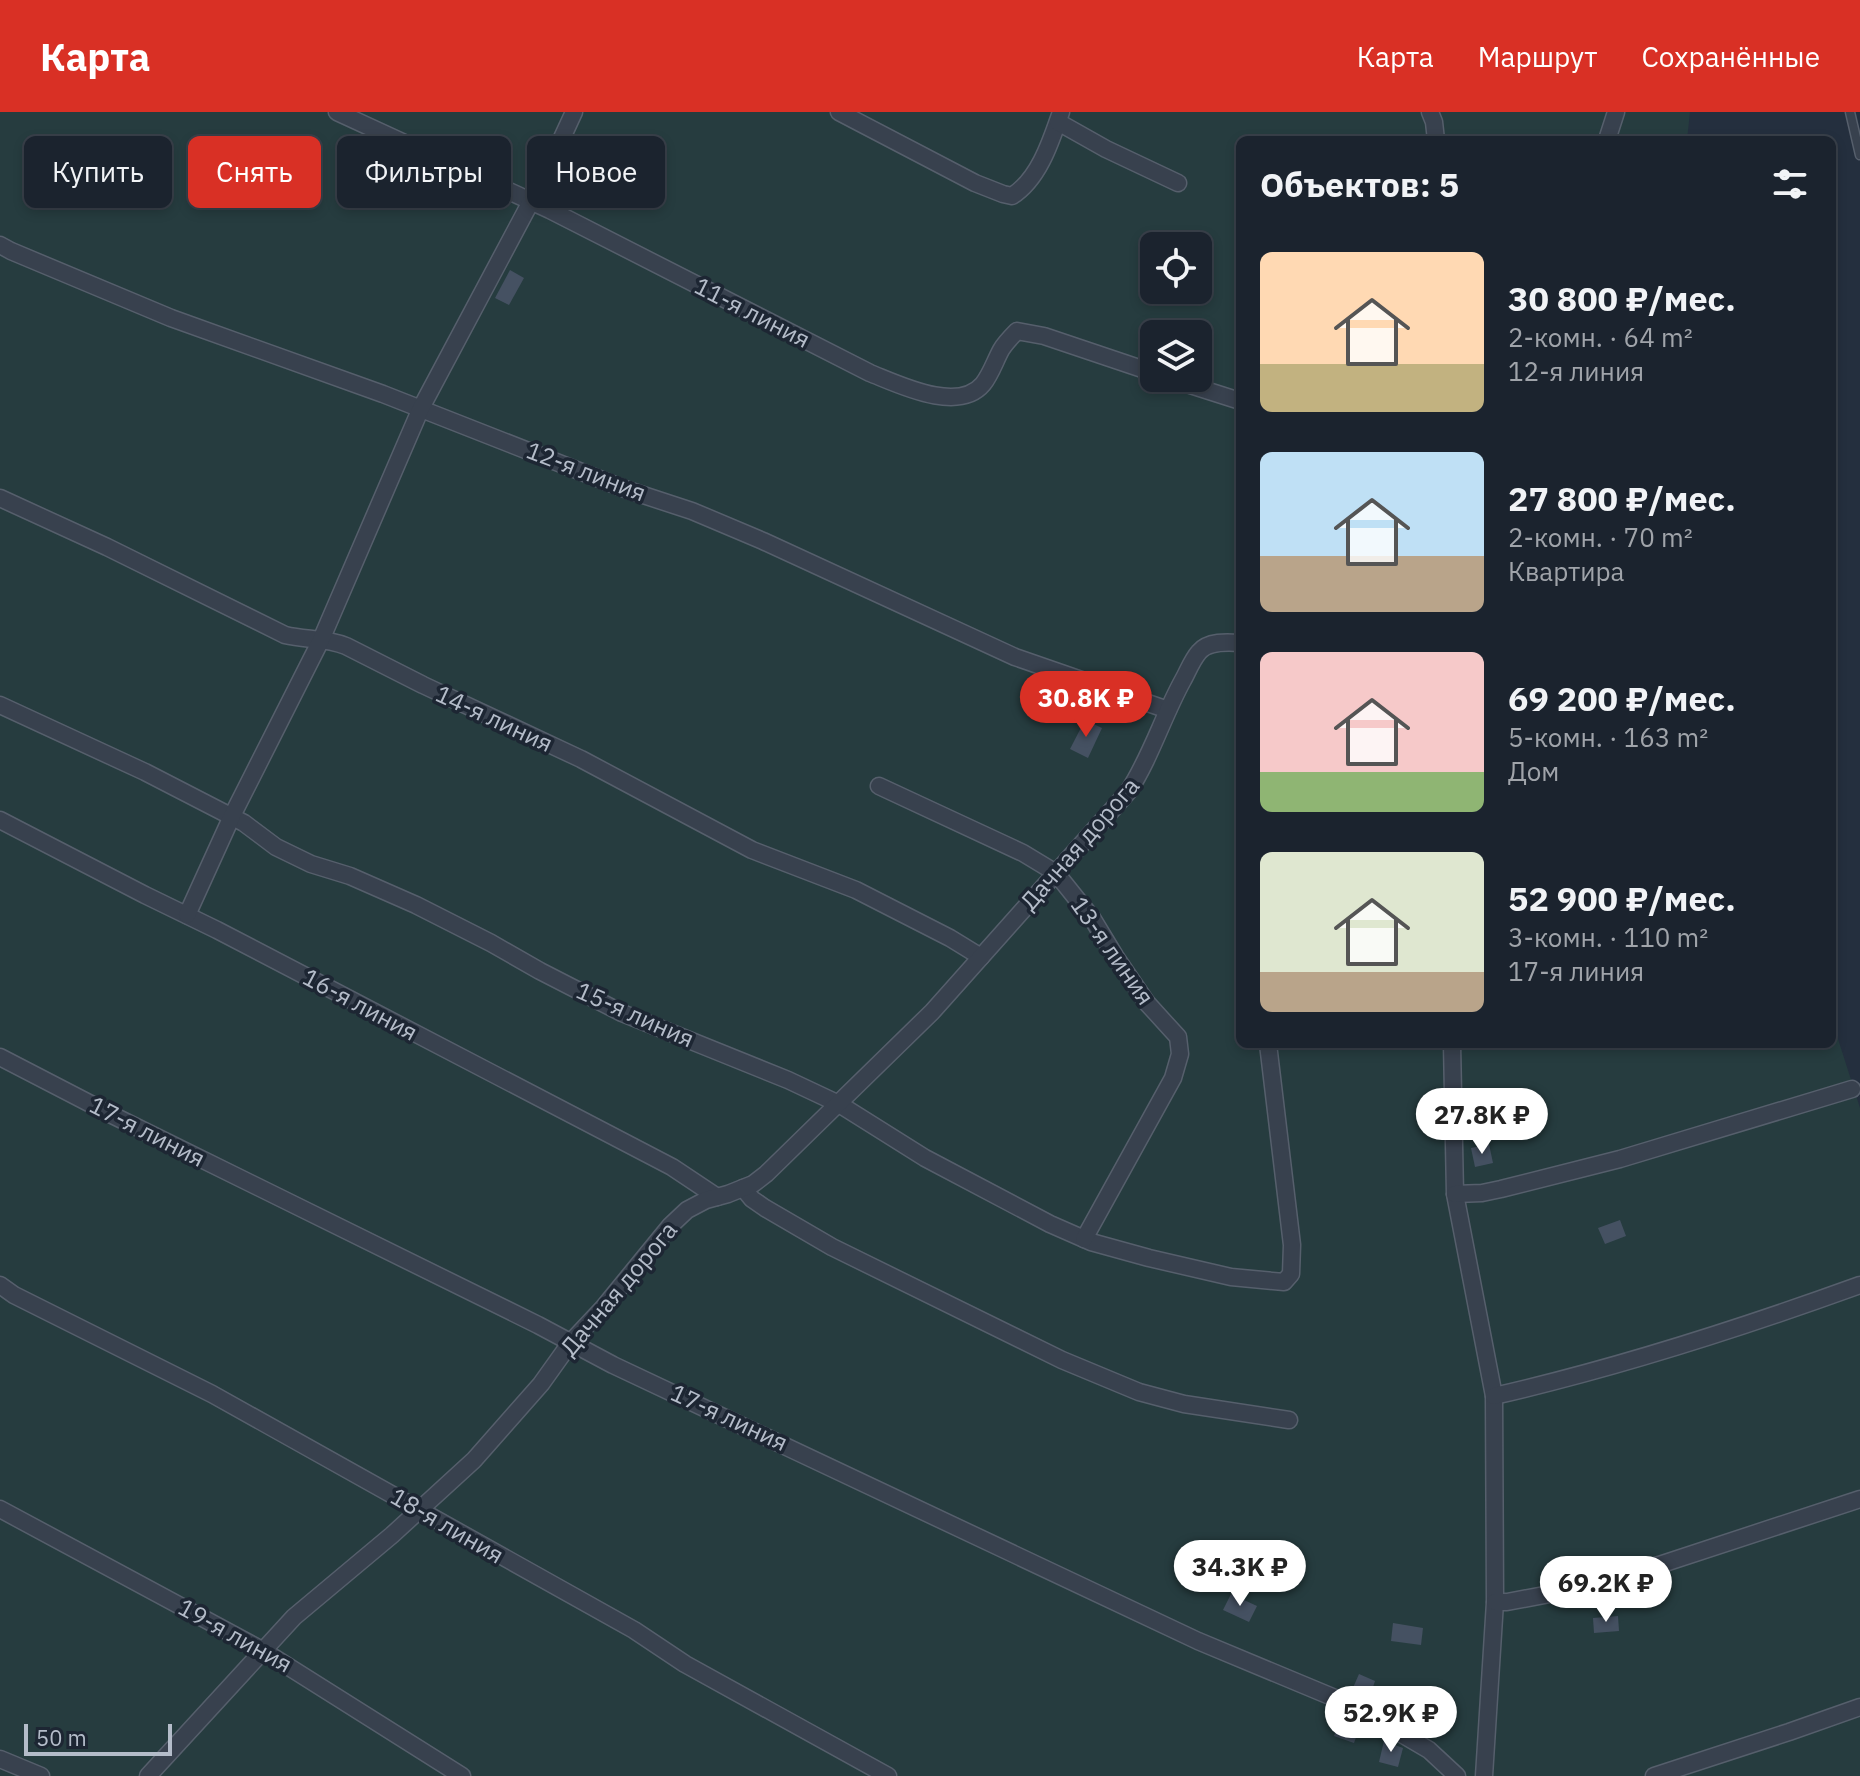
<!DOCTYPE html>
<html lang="ru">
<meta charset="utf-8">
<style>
body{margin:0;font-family:"IBM Plex Sans",sans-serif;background:#242b36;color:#f1f3f6;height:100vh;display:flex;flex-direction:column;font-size:30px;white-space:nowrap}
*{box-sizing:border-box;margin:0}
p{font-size:26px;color:#a0a4aa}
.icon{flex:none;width:44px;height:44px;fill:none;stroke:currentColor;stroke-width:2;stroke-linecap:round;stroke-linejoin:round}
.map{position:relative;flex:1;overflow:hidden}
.details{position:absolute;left:1236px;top:24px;width:600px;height:912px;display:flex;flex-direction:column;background:#1b232e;border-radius:12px;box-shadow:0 4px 12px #0003,0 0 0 2px #39404a}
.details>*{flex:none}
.top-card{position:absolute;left:24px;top:24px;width:760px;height:72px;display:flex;gap:16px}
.tools{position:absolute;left:1140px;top:120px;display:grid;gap:16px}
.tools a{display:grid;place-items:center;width:72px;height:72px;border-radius:12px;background:#1b232e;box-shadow:0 4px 12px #0003,0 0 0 2px #39404a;font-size:40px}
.scale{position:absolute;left:24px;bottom:20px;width:148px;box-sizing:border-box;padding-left:8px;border:4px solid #b4bcc9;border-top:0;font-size:22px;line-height:28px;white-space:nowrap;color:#b4bcc9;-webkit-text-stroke:6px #1d2633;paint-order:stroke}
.price{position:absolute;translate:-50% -68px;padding:0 18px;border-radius:28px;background:#fff;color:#222;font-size:26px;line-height:52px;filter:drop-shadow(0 2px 4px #0008)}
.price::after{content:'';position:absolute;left:50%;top:48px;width:24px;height:18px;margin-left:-12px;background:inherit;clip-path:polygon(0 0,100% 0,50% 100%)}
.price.selected{background:#d93025;color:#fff}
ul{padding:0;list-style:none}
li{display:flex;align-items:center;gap:24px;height:200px;padding:0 24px}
li span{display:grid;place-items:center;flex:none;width:224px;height:160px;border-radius:12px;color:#555}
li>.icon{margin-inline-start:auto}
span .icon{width:96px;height:96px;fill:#fffc;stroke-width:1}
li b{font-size:34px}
h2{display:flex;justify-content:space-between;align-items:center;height:96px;padding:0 24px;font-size:34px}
.tag{padding:0 28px;border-radius:12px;background:#1b232e;box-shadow:0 4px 12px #0003,0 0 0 2px #39404a;font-size:28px;line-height:72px}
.tag.selected{background:#d93025;color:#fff}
header{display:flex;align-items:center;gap:48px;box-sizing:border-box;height:112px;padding:0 40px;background:#d93025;color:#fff}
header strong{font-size:38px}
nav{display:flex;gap:44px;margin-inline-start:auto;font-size:28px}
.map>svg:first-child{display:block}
</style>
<header>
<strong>Карта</strong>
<nav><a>Карта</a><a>Маршрут</a><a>Сохранённые</a></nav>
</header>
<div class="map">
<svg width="1860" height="1664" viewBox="0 0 1860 1664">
<rect width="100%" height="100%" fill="#242f3e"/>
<path fill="#263c3f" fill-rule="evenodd" d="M0,0H1690L1687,28H1240V932H1832V908L1860,996V1664H0ZM1154,134H1198V178H1154ZM1154,222H1198V266H1154Z"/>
<g fill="#455162">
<polygon points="510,158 524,166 509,193 495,186"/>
<polygon points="1085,608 1102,616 1088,646 1070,637"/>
<polygon points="1489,1032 1493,1051 1475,1055 1471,1036"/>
<polygon points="1620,1108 1626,1124 1605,1132 1598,1116"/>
<polygon points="1231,1482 1257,1494 1249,1510 1223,1498"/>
<polygon points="1618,1504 1619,1519 1594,1521 1593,1506"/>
<polygon points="1393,1511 1423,1516 1421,1533 1391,1529"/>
<polygon points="1359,1562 1375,1569 1370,1584 1352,1578"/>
<polygon points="1340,1608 1360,1614 1354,1631 1334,1624"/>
<polygon points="1384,1629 1403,1636 1398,1655 1379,1650"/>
</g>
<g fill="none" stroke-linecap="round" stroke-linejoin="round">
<g stroke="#565f6c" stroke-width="11">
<polyline id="service" points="1850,0 1860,43"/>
</g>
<g stroke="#565f6c" stroke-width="19">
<g id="minor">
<path d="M337,0L550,98L870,261C898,272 958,302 983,272C991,262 995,249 1001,238C1005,231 1011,225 1017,219L1044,224L1154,261"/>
<path d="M839,0L975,71L1003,82L1012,84C1039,67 1051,29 1061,0"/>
<polyline points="1430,0 1434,10 1436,28"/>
<polyline points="1058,10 1106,37 1178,71"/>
<polyline points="1607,28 1616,0"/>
<polyline points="0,133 11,139 171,206 383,282 625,377 692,399 763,429 1015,545 1168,598"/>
<polyline points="1168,266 1240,289"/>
<path d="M0,386L107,435L285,523C305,528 326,526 346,534L423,573L581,647L752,738L856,778L950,826L981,845"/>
<polyline points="0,593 145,660 244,711 276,735 311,752 350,764 416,793 491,831 540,859 622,901 788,968 839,992 925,1046 1050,1112 1091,1130 1149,1146 1231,1165 1284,1170 1291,1162 1292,1133 1268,932"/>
<polyline points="879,674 1023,741 1056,761 1092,806 1115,844 1147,891 1178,925 1180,942 1173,966 1084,1127"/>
<polyline points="0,708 145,783 217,818 672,1055 717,1085"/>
<polyline points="187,803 232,704 321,528 421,296 544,65 574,0"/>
<polyline points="1452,932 1455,1082 1494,1284 1495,1490 1484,1664"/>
<polyline points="0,945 112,1003 538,1213 613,1253 1198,1529 1354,1594 1429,1638 1457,1664"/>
<polyline points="743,1076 752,1087 765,1096 832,1135 1062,1248 1139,1280 1184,1292 1289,1308"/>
<polyline points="1455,1082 1482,1081 1501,1077 1620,1047 1852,977"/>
<polyline points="0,1173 14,1183 212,1282 634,1518 685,1552 888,1664"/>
<path d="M1494,1284C1617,1256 1741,1216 1860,1173"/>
<polyline points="0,1397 262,1538 462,1664"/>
<polyline points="1495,1490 1507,1490 1555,1481 1659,1453 1860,1387"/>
<polyline points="0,1647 41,1664"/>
<path d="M148,1664L294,1505L392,1423L474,1348L541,1272L571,1230L603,1196L670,1114L687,1098L706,1088L728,1082L753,1072L766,1062L932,900L1128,680C1151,645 1163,604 1183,568C1188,559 1192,548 1199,540C1208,529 1227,530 1240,531"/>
<polyline points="1654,1664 1789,1620 1860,1595"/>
</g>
</g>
<use href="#service" stroke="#38414e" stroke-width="8"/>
<use href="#minor" stroke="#38414e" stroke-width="16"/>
</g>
<g text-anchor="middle" stroke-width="7" stroke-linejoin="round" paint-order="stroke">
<g font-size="24" fill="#b4bcc9" stroke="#1d2633">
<text transform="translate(752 201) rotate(27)" y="8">11-я линия</text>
<text transform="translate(586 360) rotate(21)" y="8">12-я линия</text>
<text transform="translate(494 607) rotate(25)" y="8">14-я линия</text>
<text transform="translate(1080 732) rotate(-49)" y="8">Дачная дорога</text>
<text transform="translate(1112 839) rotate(55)" y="8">13-я линия</text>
<text transform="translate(360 893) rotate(28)" y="8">16-я линия</text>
<text transform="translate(635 903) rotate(24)" y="8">15-я линия</text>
<text transform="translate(147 1020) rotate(27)" y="8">17-я линия</text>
<text transform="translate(619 1177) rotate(-50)" y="8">Дачная дорога</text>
<text transform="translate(729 1306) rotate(25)" y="8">17-я линия</text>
<text transform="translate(447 1414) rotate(30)" y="8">18-я линия</text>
<text transform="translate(235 1524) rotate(29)" y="8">19-я линия</text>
</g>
</g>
</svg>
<div class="tools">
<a><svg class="icon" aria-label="locate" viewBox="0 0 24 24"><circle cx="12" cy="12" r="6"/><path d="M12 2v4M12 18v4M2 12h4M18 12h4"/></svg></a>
<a><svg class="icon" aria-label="layers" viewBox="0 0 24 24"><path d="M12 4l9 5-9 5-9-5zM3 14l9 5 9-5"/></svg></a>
</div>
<div class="scale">50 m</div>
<b class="price selected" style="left:1086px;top:627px">30.8K ₽</b>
<b class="price" style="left:1482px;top:1044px">27.8K ₽</b>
<b class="price" style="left:1240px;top:1496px">34.3K ₽</b>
<b class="price" style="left:1606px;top:1512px">69.2K ₽</b>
<b class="price" style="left:1391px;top:1642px">52.9K ₽</b>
<div class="top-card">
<a class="tag">Купить</a>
<a class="tag selected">Снять</a>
<a class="tag">Фильтры</a>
<a class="tag">Новое</a>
</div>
<section class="details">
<h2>Объектов: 5<svg class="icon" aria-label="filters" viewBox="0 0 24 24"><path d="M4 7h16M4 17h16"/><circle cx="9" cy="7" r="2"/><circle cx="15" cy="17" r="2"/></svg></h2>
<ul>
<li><span style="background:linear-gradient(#ffd9b3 70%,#c2b280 0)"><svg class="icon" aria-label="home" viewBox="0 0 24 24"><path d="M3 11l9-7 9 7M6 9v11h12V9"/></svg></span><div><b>30 800 ₽/мес.</b><p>2-комн. · 64 m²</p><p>12-я линия</p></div></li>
<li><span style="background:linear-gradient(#bfe0f5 65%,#b9a48a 0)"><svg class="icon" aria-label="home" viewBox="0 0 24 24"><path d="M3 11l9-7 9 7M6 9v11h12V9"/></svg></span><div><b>27 800 ₽/мес.</b><p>2-комн. · 70 m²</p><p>Квартира</p></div></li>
<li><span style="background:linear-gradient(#f6c9c9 75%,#8fb573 0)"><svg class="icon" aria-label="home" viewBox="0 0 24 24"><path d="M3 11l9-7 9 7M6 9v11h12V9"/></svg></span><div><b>69 200 ₽/мес.</b><p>5-комн. · 163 m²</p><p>Дом</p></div></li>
<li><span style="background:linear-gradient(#dfe7d0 75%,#b9a48a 0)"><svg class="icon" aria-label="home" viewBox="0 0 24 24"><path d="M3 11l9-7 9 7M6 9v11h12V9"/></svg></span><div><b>52 900 ₽/мес.</b><p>3-комн. · 110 m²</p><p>17-я линия</p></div></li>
</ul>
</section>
</div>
